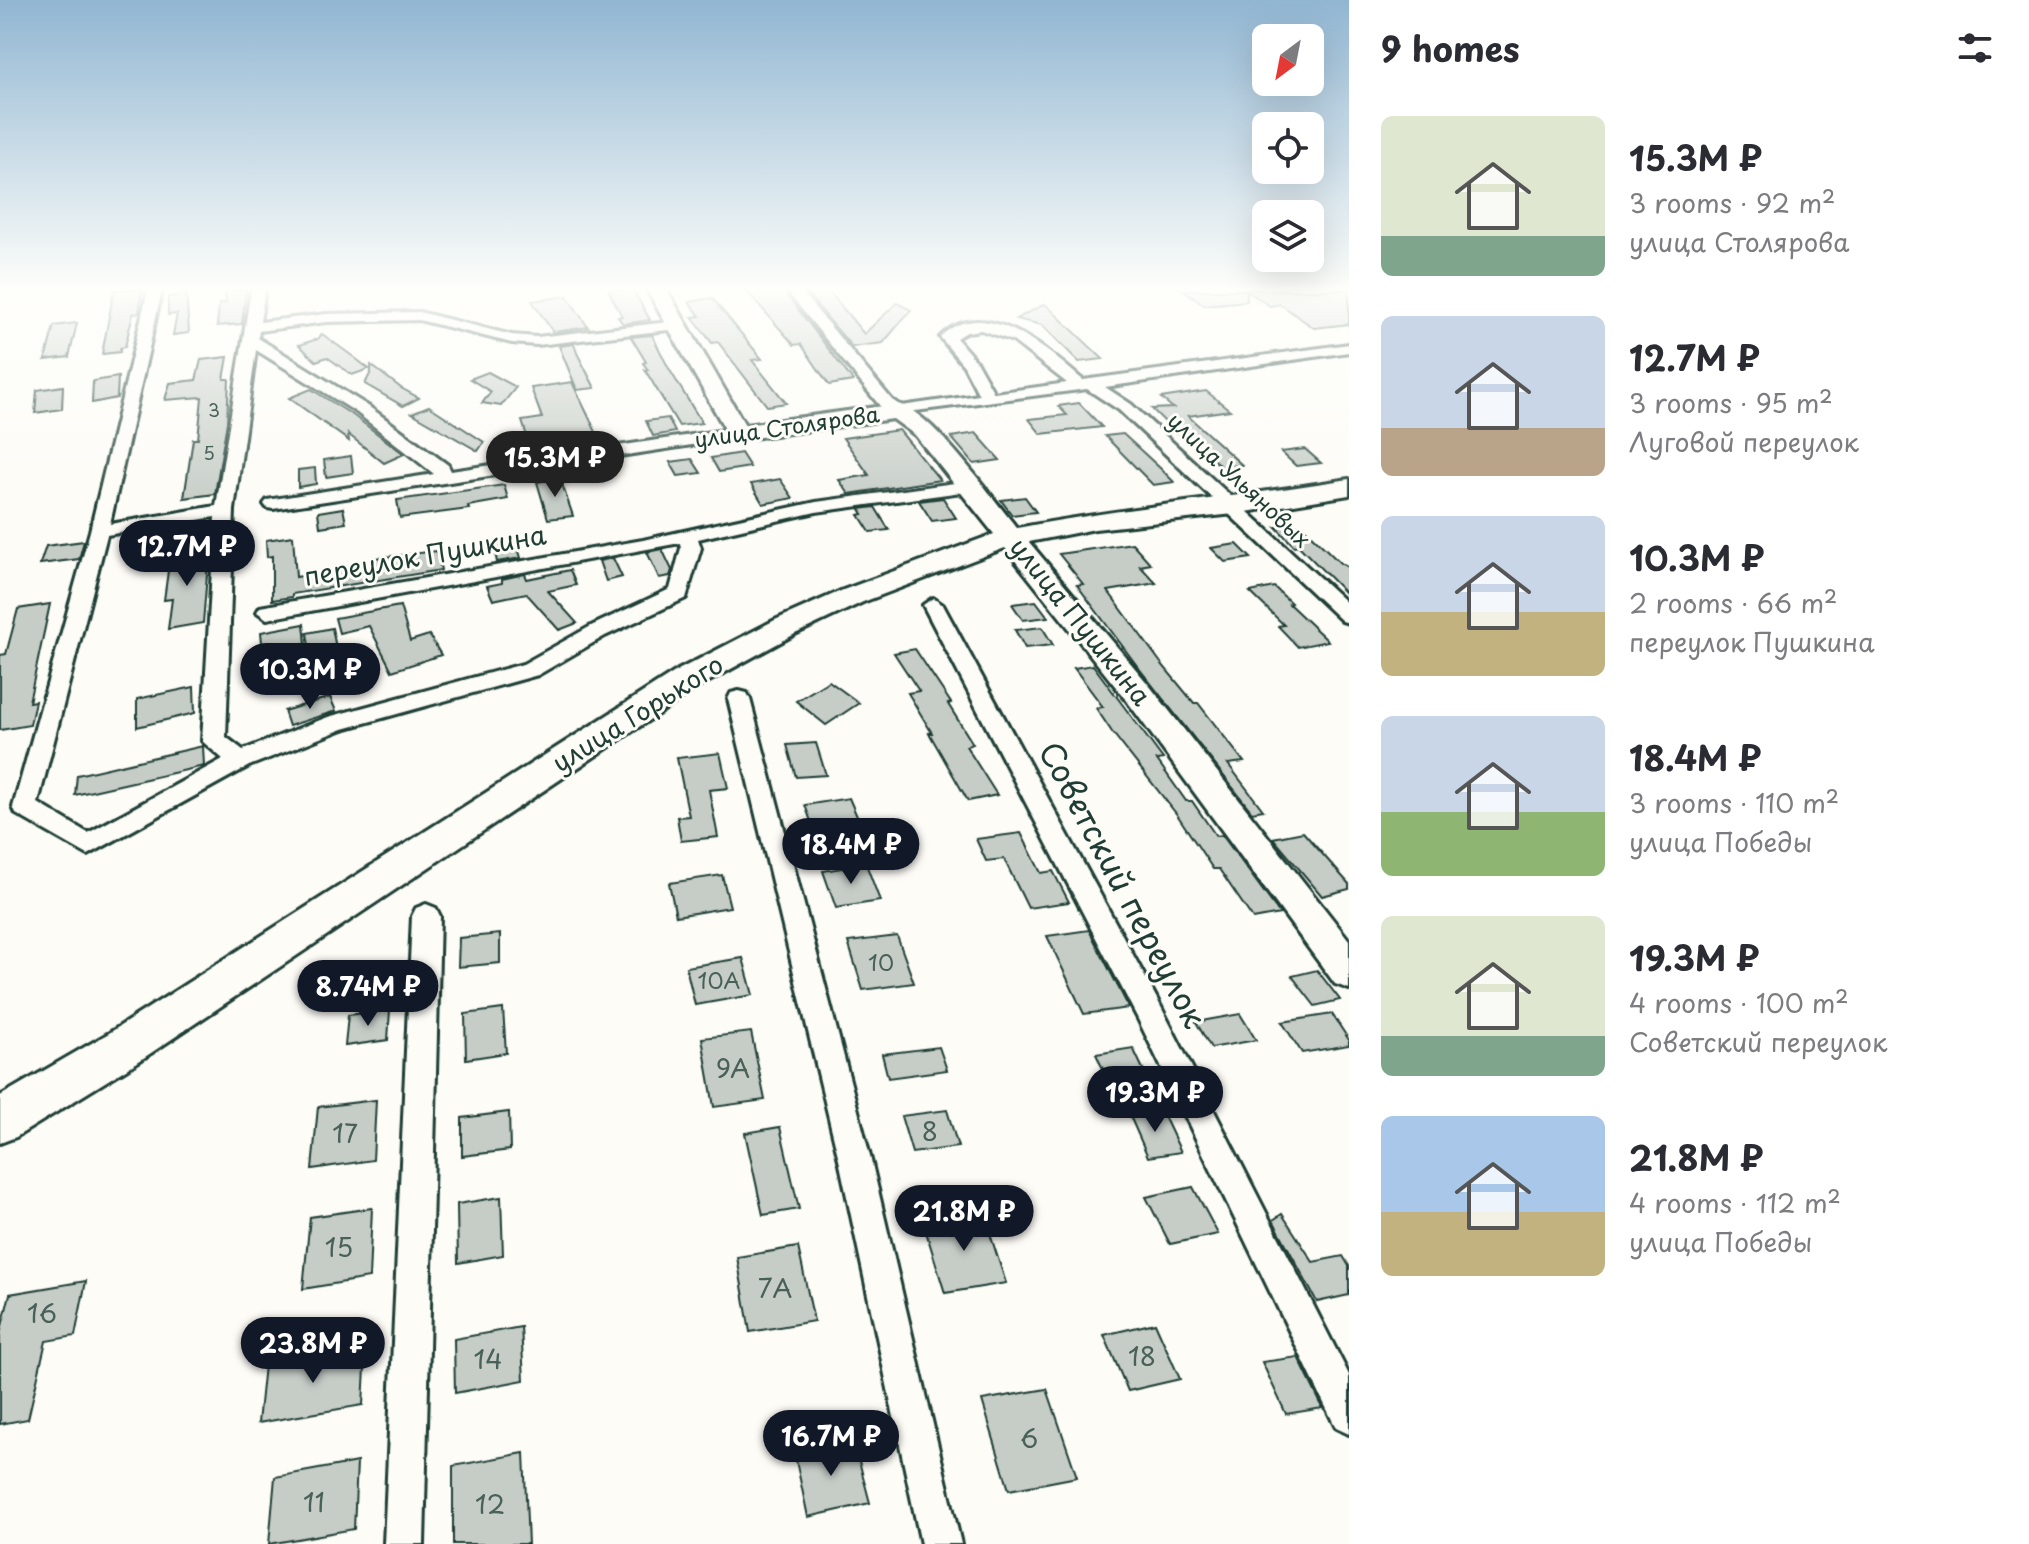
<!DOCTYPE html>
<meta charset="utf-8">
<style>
body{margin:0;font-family:"Playpen Sans",sans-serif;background:#f2f2f3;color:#2b2b33;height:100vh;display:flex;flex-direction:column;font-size:30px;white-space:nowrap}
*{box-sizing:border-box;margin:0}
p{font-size:26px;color:#7c7c81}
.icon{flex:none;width:44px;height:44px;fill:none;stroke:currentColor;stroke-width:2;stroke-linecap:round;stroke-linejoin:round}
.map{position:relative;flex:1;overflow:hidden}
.details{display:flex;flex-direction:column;background:#fff;width:680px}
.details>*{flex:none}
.needle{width:52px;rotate:212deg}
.buttons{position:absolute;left:1252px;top:24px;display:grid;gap:16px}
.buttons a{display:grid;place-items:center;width:72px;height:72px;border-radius:12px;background:#fff;box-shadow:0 8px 32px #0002;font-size:40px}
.price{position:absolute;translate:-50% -68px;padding:0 18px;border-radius:28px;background:#111827;color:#fff;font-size:26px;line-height:52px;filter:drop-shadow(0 2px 4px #0008)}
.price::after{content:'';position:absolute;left:50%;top:48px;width:24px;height:18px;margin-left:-12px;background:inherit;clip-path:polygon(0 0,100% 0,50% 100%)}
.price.current{background:#222;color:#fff}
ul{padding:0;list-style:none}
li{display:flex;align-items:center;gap:24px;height:200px;padding:0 32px}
li span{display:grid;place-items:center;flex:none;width:224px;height:160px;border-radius:12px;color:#555}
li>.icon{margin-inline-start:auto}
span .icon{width:96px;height:96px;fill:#fffc;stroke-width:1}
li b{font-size:34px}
h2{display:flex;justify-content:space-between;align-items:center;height:96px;padding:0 32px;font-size:34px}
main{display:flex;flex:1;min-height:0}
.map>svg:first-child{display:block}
</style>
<main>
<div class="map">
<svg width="1349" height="1544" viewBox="0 0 1349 1544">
<rect width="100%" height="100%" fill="#fdfcf7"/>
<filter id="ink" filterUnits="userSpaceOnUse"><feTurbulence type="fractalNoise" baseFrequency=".0125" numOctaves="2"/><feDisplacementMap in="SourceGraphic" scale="16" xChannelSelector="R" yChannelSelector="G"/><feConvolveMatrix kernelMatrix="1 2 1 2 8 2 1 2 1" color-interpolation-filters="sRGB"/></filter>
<g filter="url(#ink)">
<g fill="#c6cdc7" stroke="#1f3d34" stroke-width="2">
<polygon points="114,290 142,290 139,313 133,314 125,347 120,348 120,352 102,354"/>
<polygon points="225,290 246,290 242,324 217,326 219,304 226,303"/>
<polygon points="608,290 633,290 650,320 623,324 618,317 622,316"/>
<polygon points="746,290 783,290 853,381 829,385 801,344 794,345"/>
<polygon points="804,290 828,290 864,334 897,303 911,310 883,343 852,347"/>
<polygon points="1184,290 1349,290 1349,324 1314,328 1280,304 1270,306 1247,291 1247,301 1204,305"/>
<polygon points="181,291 186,291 189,333 173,335 177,314 168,315 168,297 181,295"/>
<polygon points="567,296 588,327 553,332 532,301"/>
<polygon points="712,298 762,359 752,360 786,403 767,406 718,342 712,343 692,317 700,316 689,302"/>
<polygon points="1045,304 1103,359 1079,362 1042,325 1016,319"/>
<polygon points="77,323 69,357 45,360 54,326"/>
<polygon points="322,334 355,358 369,369 352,375 327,357 316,361 299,345 318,339"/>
<polygon points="652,335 668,367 702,423 679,426 645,370 648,370 643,363 646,362 631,337"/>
<polygon points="574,344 577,353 595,388 577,390 559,346"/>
<polygon points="228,357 224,379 229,379 227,422 215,494 184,498 193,439 198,439 202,397 165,400 170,383 196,380 201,360"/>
<polygon points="371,365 401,388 419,398 403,406 365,384 371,372"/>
<polygon points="488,372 516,387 501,406 482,403 491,392 470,379"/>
<polygon points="118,377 117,398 92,403 93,381"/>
<polygon points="572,382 597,434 530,445 522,421 542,418 531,388"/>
<polygon points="63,386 62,409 35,413 37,390"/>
<polygon points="311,389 354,416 404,454 384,463 348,434 349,441 289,398"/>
<polygon points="1206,391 1230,410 1188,416 1242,465 1222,467 1182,433 1176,433 1152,409 1173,408 1161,398"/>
<polygon points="1079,403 1102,427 1041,434 1029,419 1067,415 1058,406"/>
<polygon points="429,406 484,442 478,451 412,413"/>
<polygon points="668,418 675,432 653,436 646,421"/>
<polygon points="899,430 940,480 849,494 839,480 869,475 843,438"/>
<polygon points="976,433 1000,460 974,464 951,437"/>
<polygon points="1123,434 1161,469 1174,482 1153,485 1105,436"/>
<polygon points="1305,449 1321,463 1296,466 1281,452"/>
<polygon points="741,453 750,467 719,472 711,458"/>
<polygon points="351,456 353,473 326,477 324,460"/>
<polygon points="692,459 701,473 678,476 670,462"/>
<polygon points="315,468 316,484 298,487 298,470"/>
<polygon points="560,478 573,516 548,519 537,482"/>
<polygon points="780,479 793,498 763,504 751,484"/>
<polygon points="504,485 508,499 468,506 469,509 400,518 397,500"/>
<polygon points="1025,497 1036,512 1012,515 1001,500"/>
<polygon points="943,498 956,518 932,521 919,501"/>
<polygon points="875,507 878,512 889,530 870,532 859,515 863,514 860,509"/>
<polygon points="343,508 346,523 320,527 318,512"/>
<polygon points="1301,525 1340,563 1349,568 1349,597 1298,545 1294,546 1276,527"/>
<polygon points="293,536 296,577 376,564 374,558 437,551 441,570 292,594 292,597 272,600 272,556 267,557 266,540"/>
<polygon points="84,541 79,559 40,564 46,546"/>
<polygon points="516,541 521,558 497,562 493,544"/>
<polygon points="1132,543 1151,564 1140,566 1156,583 1108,591 1161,663 1194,703 1198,703 1244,762 1228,764 1263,810 1252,812 1138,667 1077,585 1083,584 1059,554"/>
<polygon points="1237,544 1251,558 1225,562 1211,548"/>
<polygon points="662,549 672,570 670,576 659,578 647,552"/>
<polygon points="209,550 203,623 168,629 172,599 164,600 170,556"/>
<polygon points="613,558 622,577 606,581 599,561"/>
<polygon points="570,570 576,585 548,591 577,623 559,630 526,593 493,600 487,586 502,583 502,579 525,574 527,579"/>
<polygon points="1274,587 1291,603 1289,604 1328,641 1298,647 1278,626 1284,625 1250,592"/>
<polygon points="1036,601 1048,617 1023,620 1012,604"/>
<polygon points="50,604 29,702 35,701 30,725 0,730 0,655 6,654 18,609"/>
<polygon points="400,606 410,641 429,635 441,655 392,671 369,626 339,633 335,618"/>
<polygon points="304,624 306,644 263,653 261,632"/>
<polygon points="1042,627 1053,645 1025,648 1015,630"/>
<polygon points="332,628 336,648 310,653 307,633"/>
<polygon points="915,649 951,703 948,704 973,744 966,746 997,795 968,801 929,733 932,733 908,693 919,691 894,653"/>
<polygon points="1093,665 1163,759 1157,760 1186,801 1192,801 1216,836 1222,835 1280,914 1253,919 1219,869 1213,869 1178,816 1112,732 1096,708 1103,707 1074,668"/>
<polygon points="829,681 859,703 826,725 796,701"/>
<polygon points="194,687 195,713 137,727 137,699"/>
<polygon points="330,697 336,711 289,726 284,711"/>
<polygon points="816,743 826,775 796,777 787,745"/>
<polygon points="203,746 204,766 75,795 77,775"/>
<polygon points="720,753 728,788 709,790 718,837 681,841 677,817 689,816 677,758"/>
<polygon points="849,798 865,835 819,843 805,805"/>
<polygon points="1303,832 1349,884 1349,889 1322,896 1273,838"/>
<polygon points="1021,833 1041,873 1053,871 1069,902 1028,908 1004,859 986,861 976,839"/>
<polygon points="866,864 880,901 836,908 823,871"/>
<polygon points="722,875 730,907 676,916 669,883"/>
<polygon points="1089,930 1129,1008 1084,1014 1047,936"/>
<polygon points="500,934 500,963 458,967 459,938"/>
<polygon points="897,936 914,983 863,990 848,942"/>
<polygon points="743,958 753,995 695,1005 686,967"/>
<polygon points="1317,970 1340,1000 1315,1006 1292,976"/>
<polygon points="503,1009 506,1053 466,1059 465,1014"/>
<polygon points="390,1010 388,1040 345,1046 348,1015"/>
<polygon points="1240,1014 1256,1040 1211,1048 1196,1022"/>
<polygon points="1332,1014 1349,1040 1349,1045 1302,1053 1282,1022"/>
<polygon points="751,1032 765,1100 714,1107 702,1038"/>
<polygon points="939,1047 947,1070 888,1078 882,1054"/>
<polygon points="1133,1048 1150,1084 1112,1089 1096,1054"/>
<polygon points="376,1100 373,1160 312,1169 318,1107"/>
<polygon points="947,1110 958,1147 912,1153 901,1116"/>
<polygon points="509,1112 510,1150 462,1156 462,1118"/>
<polygon points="1162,1112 1181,1152 1148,1157 1130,1116"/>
<polygon points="780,1127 799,1209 763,1215 745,1133"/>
<polygon points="1193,1187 1218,1234 1170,1244 1146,1197"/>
<polygon points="501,1197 503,1255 458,1263 457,1204"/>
<polygon points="372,1208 369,1278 303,1289 310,1217"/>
<polygon points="983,1212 1006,1283 945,1293 923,1222"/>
<polygon points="1282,1214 1313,1262 1343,1256 1349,1266 1349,1295 1317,1302 1273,1220"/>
<polygon points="798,1247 814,1321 750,1332 737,1257"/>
<polygon points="86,1281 75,1336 46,1341 28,1419 0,1424 0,1334 10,1294"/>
<polygon points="1155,1323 1180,1379 1128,1391 1104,1335"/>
<polygon points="521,1327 524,1380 455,1393 454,1339"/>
<polygon points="366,1348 363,1405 258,1423 264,1365"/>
<polygon points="1298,1357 1323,1408 1286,1414 1262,1362"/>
<polygon points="1047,1389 1077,1477 1009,1490 982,1400"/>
<polygon points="853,1438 870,1503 808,1517 794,1451"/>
<polygon points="524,1453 528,1544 453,1544 453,1466"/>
<polygon points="357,1462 354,1529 269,1544 275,1477"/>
</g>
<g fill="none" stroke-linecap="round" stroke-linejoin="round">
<g stroke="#1f3d34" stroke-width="6">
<g id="street">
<path d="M148,290H162L110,524L216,506L251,290H265L260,322L326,314L419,312L512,335L537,337L677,321L684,325L677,329L537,345L512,343L419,320L326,322L259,331L258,338L368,406L448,465L451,471L738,428L746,433L738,438L273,509L267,508L264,504L267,500L434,474L356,412L256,350L234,510L226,737L243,750L328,717L523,664L591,626L670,589L681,548L680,543L267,619L257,612L260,607L643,540L816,502L969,481L978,486L969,491L816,512L698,539L701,548L686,598L605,636L538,675L343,729L249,766L88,855L16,814L13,807L90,531ZM215,517L202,741L223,759L88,833L38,803L107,535Z"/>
<path d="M786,290H800L892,400L901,406L979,395L964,366L940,337C984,293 1049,351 1083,380L1349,344V352L1105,387L1131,404L1349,605V623L1342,621L1119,410L1087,389L892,414L880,406ZM981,330L1013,341L1067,383L994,393L976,361L956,338L967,332Z"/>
<polygon points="933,598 943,605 1157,999 1349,1375 1349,1434 1336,1428 1137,1017 923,605"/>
<polygon points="739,691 747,693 750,699 872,1164 961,1544 921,1544 840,1164 728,699 731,693"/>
<polygon points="426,904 436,908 440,916 424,1544 384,1544 412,916 416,908"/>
</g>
</g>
<g stroke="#1f3d34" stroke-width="6">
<path id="secondary" d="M647,290H667L745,425L898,404C933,413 992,498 1017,528C1127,507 1239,497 1349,479V495L1234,514L1095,529L1029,542L1149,685L1349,940V989L1335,984L1127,701L1005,548L863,602L795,634L700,686L139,1061L16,1137L0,1143V1096L109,1033L678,670L775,620L843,590L994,534L915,435L893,419L738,440L730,438Z"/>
</g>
<use href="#street" fill="#fdfcf7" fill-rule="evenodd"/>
<use href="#secondary" fill="#fdfcf7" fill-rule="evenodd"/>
</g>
</g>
<linearGradient id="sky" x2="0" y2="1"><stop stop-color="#91b6d2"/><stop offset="0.57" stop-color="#fefefb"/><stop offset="1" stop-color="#fefefb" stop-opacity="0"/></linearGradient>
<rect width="1349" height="506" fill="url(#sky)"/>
<g text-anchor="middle" stroke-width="6" stroke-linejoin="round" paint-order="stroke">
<g font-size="18" fill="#496159">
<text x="214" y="417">3</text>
<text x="209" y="460">5</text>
</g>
<g font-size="22" fill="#1f3d34" stroke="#fdfcf7">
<text transform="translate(787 427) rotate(-8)" y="8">улица Столярова</text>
<text transform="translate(1239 480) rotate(43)" y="8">улица Ульяновых</text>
</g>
<g font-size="22" fill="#496159">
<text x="881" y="971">10</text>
<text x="719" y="989">10А</text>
</g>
<g font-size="26" fill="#1f3d34" stroke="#fdfcf7">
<text transform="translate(425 556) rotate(-10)" y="9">переулок Пушкина</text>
<text transform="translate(1080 622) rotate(51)" y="9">улица Пушкина</text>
<text transform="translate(638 714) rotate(-32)" y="9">улица Горького</text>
</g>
<g font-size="26" fill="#496159">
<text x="733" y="1078">9А</text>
<text x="930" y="1141">8</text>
<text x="345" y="1143">17</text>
<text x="339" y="1257">15</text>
<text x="775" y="1298">7А</text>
<text x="42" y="1323">16</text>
<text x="1142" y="1366">18</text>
<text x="488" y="1369">14</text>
<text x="1029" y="1448">6</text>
<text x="314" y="1512">11</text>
<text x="490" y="1514">12</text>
</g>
<g font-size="32" fill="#1f3d34" stroke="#fdfcf7">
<text transform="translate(1122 885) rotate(62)" y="11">Советский переулок</text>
</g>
</g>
</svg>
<div class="buttons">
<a><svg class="needle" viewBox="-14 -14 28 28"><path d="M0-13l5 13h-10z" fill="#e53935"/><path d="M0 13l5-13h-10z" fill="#7c7c81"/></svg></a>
<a><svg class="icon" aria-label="locate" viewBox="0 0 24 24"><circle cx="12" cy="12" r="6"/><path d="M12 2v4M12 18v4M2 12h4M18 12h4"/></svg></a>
<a><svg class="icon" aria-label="layers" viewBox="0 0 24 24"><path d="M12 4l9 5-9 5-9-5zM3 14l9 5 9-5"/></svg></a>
</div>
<b class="price current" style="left:555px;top:499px">15.3M ₽</b>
<b class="price" style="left:187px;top:588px">12.7M ₽</b>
<b class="price" style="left:310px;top:711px">10.3M ₽</b>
<b class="price" style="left:851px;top:886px">18.4M ₽</b>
<b class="price" style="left:368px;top:1028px">8.74M ₽</b>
<b class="price" style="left:1155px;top:1134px">19.3M ₽</b>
<b class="price" style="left:964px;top:1253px">21.8M ₽</b>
<b class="price" style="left:313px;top:1385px">23.8M ₽</b>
<b class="price" style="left:831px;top:1478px">16.7M ₽</b>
</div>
<section class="details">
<h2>9 homes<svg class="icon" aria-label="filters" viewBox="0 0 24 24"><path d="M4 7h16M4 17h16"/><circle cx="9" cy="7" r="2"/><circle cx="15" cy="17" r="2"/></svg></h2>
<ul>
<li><span style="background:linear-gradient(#dfe7d0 75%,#7fa58c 0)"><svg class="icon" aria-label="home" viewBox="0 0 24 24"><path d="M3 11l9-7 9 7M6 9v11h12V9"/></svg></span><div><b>15.3M ₽</b><p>3 rooms · 92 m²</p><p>улица Столярова</p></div></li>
<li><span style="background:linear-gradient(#c9d6e8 70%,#b9a48a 0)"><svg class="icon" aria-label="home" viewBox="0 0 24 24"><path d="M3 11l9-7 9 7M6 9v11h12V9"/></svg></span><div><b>12.7M ₽</b><p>3 rooms · 95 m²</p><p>Луговой переулок</p></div></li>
<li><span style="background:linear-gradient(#c9d6e8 60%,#c2b280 0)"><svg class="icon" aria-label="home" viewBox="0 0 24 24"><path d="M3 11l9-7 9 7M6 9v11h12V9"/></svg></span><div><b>10.3M ₽</b><p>2 rooms · 66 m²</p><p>переулок Пушкина</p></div></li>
<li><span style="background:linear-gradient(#c9d6e8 60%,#8fb573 0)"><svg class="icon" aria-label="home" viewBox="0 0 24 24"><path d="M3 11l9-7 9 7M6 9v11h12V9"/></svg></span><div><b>18.4M ₽</b><p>3 rooms · 110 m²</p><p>улица Победы</p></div></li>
<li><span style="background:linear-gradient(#dfe7d0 75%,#7fa58c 0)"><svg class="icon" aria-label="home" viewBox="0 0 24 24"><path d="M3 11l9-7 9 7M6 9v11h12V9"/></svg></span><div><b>19.3M ₽</b><p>4 rooms · 100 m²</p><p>Советский переулок</p></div></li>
<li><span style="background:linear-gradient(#a9c7e8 60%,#c2b280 0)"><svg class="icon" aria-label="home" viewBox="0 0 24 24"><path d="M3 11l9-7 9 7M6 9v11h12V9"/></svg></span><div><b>21.8M ₽</b><p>4 rooms · 112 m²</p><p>улица Победы</p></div></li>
</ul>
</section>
</main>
